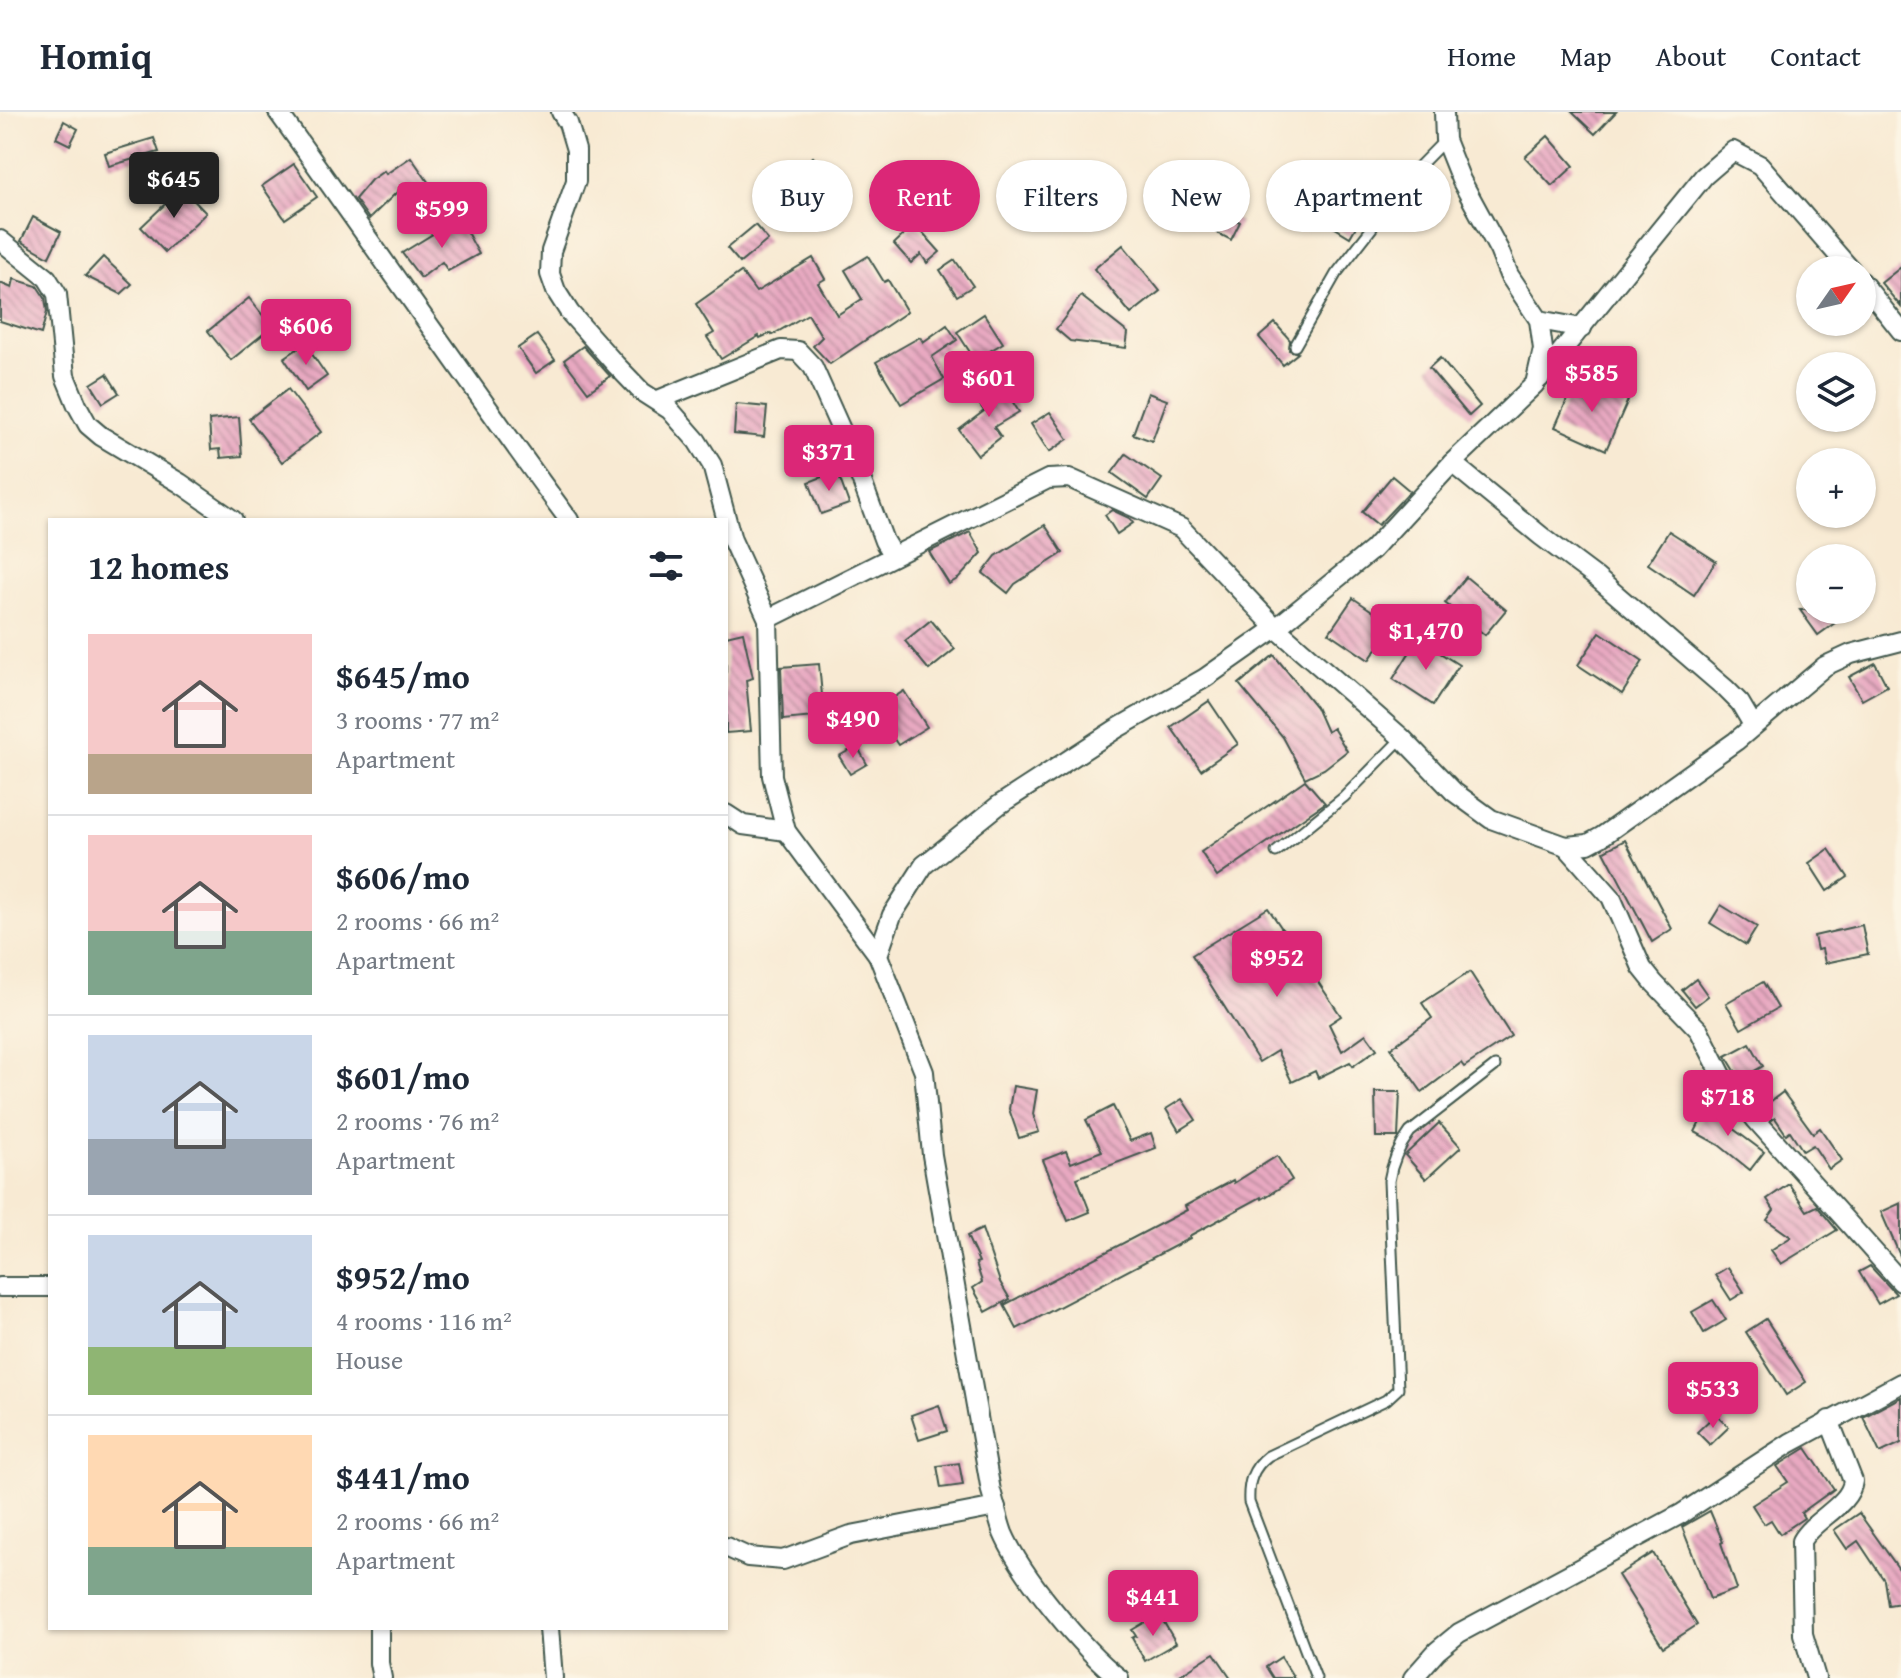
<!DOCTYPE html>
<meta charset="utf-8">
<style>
body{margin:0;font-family:"Gentium Book Plus",serif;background:#f2f2f3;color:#1f2937;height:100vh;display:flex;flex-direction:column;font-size:30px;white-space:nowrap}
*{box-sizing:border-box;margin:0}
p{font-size:26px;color:#747a83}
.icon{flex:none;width:44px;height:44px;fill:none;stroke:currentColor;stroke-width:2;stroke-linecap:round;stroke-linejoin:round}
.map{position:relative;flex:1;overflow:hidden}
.details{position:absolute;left:48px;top:406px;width:680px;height:1112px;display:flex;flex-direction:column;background:#fff;border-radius:0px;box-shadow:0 2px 6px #0004}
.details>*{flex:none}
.top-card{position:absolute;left:752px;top:48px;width:760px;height:72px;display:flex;gap:16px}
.needle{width:52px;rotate:56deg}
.controls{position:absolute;left:1796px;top:144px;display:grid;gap:16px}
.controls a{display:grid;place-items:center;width:80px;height:80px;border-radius:50%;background:#fff;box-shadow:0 2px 6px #0004;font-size:40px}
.price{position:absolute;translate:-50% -68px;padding:0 18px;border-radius:8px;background:#db2777;color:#fff;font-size:26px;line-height:52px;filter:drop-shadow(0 2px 4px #0008)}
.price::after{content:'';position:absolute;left:50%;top:48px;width:24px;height:18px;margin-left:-12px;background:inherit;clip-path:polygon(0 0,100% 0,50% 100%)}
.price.on{background:#222;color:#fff}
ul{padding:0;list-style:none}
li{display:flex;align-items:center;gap:24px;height:200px;padding:0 40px}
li+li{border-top:2px solid #e0e1e3}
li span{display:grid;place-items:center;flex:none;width:224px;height:160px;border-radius:0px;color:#555}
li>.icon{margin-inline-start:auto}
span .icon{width:96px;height:96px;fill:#fffc;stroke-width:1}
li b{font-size:34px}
h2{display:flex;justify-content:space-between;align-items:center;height:96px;padding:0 40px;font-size:34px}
.chip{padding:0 28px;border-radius:36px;background:#fff;box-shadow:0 2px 6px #0004;font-size:28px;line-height:72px}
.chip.on{background:#db2777;color:#fff}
header{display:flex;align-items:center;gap:48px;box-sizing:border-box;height:112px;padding:0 40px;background:#fff;border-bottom:2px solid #e0e1e3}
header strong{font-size:38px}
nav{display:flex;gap:44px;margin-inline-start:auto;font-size:28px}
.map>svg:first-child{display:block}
</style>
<header>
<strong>Homiq</strong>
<nav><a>Home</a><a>Map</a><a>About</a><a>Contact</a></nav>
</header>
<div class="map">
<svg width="1901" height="1566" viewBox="0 0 1901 1566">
<defs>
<pattern id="building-back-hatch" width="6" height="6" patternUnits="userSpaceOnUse" patternTransform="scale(2)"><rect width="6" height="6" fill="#e8a9c1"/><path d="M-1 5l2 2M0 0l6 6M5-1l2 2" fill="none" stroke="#bb8b9e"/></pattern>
</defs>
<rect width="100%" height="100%" fill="#fcf5e5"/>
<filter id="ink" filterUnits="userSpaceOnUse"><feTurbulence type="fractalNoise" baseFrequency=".0125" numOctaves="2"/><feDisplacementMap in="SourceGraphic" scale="16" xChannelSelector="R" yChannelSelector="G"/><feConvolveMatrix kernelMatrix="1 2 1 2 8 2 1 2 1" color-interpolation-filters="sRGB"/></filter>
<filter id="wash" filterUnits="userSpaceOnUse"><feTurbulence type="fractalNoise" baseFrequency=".006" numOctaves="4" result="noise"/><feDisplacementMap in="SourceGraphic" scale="32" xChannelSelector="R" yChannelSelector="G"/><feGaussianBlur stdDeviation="1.8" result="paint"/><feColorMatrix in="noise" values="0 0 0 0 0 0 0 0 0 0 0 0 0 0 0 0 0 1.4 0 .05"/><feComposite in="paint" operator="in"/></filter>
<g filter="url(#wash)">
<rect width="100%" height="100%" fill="#f8ead3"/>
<g id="blocks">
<g fill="url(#building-back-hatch)">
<polygon points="1572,0 1616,0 1595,22"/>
<polygon points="64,9 78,17 70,33 56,26"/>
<polygon points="1548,24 1574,54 1552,74 1525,45"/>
<polygon points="154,26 159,40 109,54 105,41"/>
<polygon points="411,45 433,77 411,91 407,86 404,88 398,79 369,107 355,87 371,68 384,59 386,62"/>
<polygon points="813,45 827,60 821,65 824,70 813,80 796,61"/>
<polygon points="294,52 317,85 285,107 262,74"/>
<polygon points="182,76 206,101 165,140 141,115"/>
<polygon points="1335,97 1358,111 1350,125 1327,111"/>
<polygon points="1217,98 1240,110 1231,128 1208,116"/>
<polygon points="33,105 61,120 49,145 21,129"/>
<polygon points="459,106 479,142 448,159 442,150 421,166 402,141"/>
<polygon points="915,112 940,140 927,151 921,142 911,151 894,132"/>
<polygon points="755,113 768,128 740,151 727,136"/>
<polygon points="1123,133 1160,179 1131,202 1094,157"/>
<polygon points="868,144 884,170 888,168 907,200 830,252 813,234 822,225 808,202 772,223 771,221 760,226 759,224 721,247 707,225 714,221 696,192 741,160 756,180 813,146 825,167 818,171 837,203 862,187 845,158"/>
<polygon points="103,145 132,172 121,182 85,164"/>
<polygon points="955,148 973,174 957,184 940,158"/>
<polygon points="1901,155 1901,195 1881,171"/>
<polygon points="14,167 37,174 45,186 47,200 41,222 0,209 0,171 12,176"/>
<polygon points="1081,184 1128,221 1126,236 1070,229 1056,217"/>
<polygon points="249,186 272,215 231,248 208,219"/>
<polygon points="984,202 1003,231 975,248 957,220"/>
<polygon points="1275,211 1290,228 1289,238 1298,241 1283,253 1259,225"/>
<polygon points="947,213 957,228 932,245 944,267 901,292 876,250 920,225 923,230"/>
<polygon points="537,223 555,248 536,261 518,236"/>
<polygon points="305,232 327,264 306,279 284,246"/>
<polygon points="583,234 610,264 588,280 564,248"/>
<polygon points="1440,246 1480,294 1469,304 1429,256"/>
<polygon points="107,262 119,281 103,291 91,272"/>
<polygon points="1577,265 1628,288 1606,338 1555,315"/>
<polygon points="1001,271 1019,300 994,315 1001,325 978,343 959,318 984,299 976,287"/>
<polygon points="288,277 321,320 282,350 249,307"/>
<polygon points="1148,281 1167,288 1152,329 1133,322"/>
<polygon points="736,292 767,295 764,325 734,322"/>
<polygon points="1050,300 1068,327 1049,340 1031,312"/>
<polygon points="239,305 242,344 221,346 220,337 211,338 209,308"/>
<polygon points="1126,342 1162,367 1148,387 1112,361"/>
<polygon points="837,359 849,392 821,402 809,370"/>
<polygon points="1392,364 1410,379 1378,413 1362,400"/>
<polygon points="1112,398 1129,406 1133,411 1117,422 1105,403"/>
<polygon points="1045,413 1063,441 1015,472 1008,481 983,461 996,444"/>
<polygon points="1669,419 1716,449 1694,483 1648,452"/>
<polygon points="970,420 982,441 959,466 949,472 929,440"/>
<polygon points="1466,465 1506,498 1485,523 1445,491"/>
<polygon points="1353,486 1393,513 1369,548 1329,521"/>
<polygon points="1800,498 1853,498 1818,523"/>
<polygon points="931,508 955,537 929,558 905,529"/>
<polygon points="743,520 753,566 746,568 751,619 726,621 726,524"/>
<polygon points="1600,520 1643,549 1622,582 1578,553"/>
<polygon points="1418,527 1459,553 1433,593 1393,567"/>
<polygon points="1274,543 1316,595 1327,620 1333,616 1347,639 1324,657 1305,666 1283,625 1239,572"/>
<polygon points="1875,551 1887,574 1862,588 1849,565"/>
<polygon points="819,552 824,604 783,608 781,555"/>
<polygon points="904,579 927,615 898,633 874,598"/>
<polygon points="1209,589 1238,632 1201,658 1171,615"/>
<polygon points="857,634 867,652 850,662 839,644"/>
<polygon points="1305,668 1325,691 1217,765 1201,740"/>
<polygon points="1625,728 1672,817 1652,830 1604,739"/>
<polygon points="1829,737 1848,765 1827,779 1809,751"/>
<polygon points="1721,793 1757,815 1746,833 1710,811"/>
<polygon points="1268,796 1341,904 1329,912 1342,939 1366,922 1377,937 1353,954 1350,950 1318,966 1315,959 1292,970 1277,939 1259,950 1192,843"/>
<polygon points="1862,813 1868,842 1825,851 1822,837 1817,838 1814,824"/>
<polygon points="1470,860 1511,924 1464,955 1461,951 1422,980 1391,936 1432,906 1422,891"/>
<polygon points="1696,867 1708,884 1695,894 1682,878"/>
<polygon points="1763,870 1778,896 1741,917 1726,891"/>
<polygon points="1750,931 1763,954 1740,967 1726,944"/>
<polygon points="1013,974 1037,978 1033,1002 1039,1020 1019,1026 1009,997"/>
<polygon points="1375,980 1400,980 1398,1025 1376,1025"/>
<polygon points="1783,980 1813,1021 1820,1016 1842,1048 1829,1057 1813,1033 1803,1039 1790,1019 1786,1022 1775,1006 1772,1008 1765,1000 1762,996"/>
<polygon points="1182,987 1196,1008 1179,1019 1166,997"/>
<polygon points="1113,994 1130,1029 1151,1021 1156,1036 1077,1066 1090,1100 1068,1109 1043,1048 1066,1039 1071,1051 1102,1039 1086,1008"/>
<polygon points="1708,994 1735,1010 1732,1016 1764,1040 1750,1058 1719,1033 1695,1020"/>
<polygon points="1439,1011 1461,1035 1426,1067 1405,1043"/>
<polygon points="1277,1044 1292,1068 1262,1087 1261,1085 1189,1124 1190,1126 1017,1217 1004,1193 1187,1098 1185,1094 1233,1068 1234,1071"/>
<polygon points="1789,1072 1807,1099 1817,1094 1837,1118 1781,1152 1771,1138 1791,1125 1767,1108 1774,1098 1767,1087"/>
<polygon points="1901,1091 1901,1146 1881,1100"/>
<polygon points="982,1117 1000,1170 1010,1187 986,1200 973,1176 982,1170 976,1151 979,1150 967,1124"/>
<polygon points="1870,1154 1896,1182 1878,1192 1859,1160"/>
<polygon points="1728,1155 1744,1180 1731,1188 1715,1163"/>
<polygon points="1713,1188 1726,1208 1704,1221 1692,1200"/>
<polygon points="1766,1207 1806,1270 1786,1283 1746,1220"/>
<polygon points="1901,1285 1901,1331 1880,1341 1863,1305"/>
<polygon points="939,1293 947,1319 919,1328 911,1303"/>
<polygon points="1716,1302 1729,1315 1710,1333 1697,1320"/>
<polygon points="1806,1336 1834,1377 1801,1401 1804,1406 1780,1422 1771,1408 1764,1412 1752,1393 1788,1370 1777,1354"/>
<polygon points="959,1351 963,1373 941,1376 937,1354"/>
<polygon points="1710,1399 1723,1430 1721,1431 1737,1477 1710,1487 1682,1415"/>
<polygon points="1859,1401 1901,1460 1901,1491 1888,1493 1884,1468 1858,1429 1847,1437 1834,1418"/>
<polygon points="1653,1441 1697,1513 1663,1535 1618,1463"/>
<polygon points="1159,1502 1176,1531 1145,1549 1132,1526 1136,1524 1132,1518"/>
<polygon points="1214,1541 1231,1566 1175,1566"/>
<polygon points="1281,1545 1294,1566 1273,1566 1266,1555"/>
</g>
</g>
</g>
<g filter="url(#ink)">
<use href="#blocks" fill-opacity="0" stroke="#40574c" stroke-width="2"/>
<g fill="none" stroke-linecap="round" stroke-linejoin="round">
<g stroke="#40574c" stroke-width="13">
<g id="service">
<polyline points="1295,234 1336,162 1372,116 1387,87 1445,28"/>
<polyline points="1276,740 1344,685 1402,626"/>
<path d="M1316,1566L1249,1390C1248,1371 1252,1356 1268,1344L1386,1288L1398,1277L1389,1069C1392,1050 1398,1036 1410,1020L1495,954"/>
</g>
</g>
<g stroke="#40574c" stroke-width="22">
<g id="minor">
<path d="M278,0C376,136 470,274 569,408"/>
<polyline points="561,0 568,11 576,38 576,69 551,139 550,162 556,179 570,201 616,253 642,280 670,298 697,329 712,353 732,428 768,507 772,664 786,719 878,843"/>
<polyline points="0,128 47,166 57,182 65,264 77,293 88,313 101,324 180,371 233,408"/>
<polyline points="1862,170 1901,219"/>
<polyline points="1539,208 1582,216"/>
<polyline points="1539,267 1704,64 1733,39 1760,53 1851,158"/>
<polyline points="658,288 781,238 798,239 813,255 851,340 884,429 893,444"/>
<polyline points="1452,351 1541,424 1597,466 1726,577 1740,591 1753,613"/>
<polyline points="768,507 1048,367 1069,366 1181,416 1276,516 1402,626 1454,680 1491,707 1566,734 1588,732 1601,725 1736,629 1825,554 1851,542 1901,529"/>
<polyline points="726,702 743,713 786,719"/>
<polyline points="1566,734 1611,785 1642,856 1654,871 1699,918 1724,967 1756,1008 1901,1170"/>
<polyline points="0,1175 50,1175"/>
<polyline points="726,1435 748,1445 783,1448 851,1423 996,1395"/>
<polyline points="379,1516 379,1551 382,1566"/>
<polyline points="549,1516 553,1566"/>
<path d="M1119,1566C1082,1537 1021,1463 1003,1421C998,1407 995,1392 991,1379L932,1043L924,960L878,843L892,803L924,753L999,693L1116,617L1205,566L1276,516L1372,438L1452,351L1535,272L1543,237L1539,208L1509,163L1499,138L1461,68L1445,28L1444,0"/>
<polyline points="1413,1566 1437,1539 1459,1521 1681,1402 1790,1331 1901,1271"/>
<path d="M1816,1566L1803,1522L1801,1429C1813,1407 1850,1394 1853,1369L1829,1308"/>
</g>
</g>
<use href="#service" stroke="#fff" stroke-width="9"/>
<use href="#minor" stroke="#fff" stroke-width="18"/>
</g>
</g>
</svg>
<div class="controls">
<a><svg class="needle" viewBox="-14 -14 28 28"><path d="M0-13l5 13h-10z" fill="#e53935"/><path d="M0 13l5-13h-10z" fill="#747a83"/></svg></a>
<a><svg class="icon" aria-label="layers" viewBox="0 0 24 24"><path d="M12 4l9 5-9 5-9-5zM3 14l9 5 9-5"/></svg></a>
<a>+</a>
<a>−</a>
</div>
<b class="price on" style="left:174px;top:108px">$645</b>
<b class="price" style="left:442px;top:138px">$599</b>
<b class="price" style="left:306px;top:255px">$606</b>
<b class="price" style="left:1592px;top:302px">$585</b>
<b class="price" style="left:989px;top:307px">$601</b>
<b class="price" style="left:829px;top:381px">$371</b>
<b class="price" style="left:1426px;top:560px">$1,470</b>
<b class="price" style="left:853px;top:648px">$490</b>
<b class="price" style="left:1277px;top:887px">$952</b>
<b class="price" style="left:1728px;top:1026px">$718</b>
<b class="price" style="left:1713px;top:1318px">$533</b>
<b class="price" style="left:1153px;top:1526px">$441</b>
<div class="top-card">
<a class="chip">Buy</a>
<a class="chip on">Rent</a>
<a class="chip">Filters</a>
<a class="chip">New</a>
<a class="chip">Apartment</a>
</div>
<section class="details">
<h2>12 homes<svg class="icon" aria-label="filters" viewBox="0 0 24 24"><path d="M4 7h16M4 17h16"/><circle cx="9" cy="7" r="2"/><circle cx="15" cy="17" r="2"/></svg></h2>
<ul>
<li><span style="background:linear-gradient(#f6c9c9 75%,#b9a48a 0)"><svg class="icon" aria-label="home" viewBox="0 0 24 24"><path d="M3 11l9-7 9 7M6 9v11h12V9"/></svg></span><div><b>$645/mo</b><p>3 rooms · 77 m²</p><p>Apartment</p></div></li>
<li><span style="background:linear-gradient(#f6c9c9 60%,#7fa58c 0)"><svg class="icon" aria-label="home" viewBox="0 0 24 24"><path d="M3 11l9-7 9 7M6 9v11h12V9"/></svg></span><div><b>$606/mo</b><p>2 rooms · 66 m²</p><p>Apartment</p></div></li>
<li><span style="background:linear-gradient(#c9d6e8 65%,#9aa5b1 0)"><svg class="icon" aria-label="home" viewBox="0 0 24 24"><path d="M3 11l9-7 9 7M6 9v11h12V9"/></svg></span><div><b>$601/mo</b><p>2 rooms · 76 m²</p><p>Apartment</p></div></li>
<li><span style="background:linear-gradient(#c9d6e8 70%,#8fb573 0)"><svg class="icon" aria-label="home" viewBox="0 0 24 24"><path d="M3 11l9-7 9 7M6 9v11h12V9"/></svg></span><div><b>$952/mo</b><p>4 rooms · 116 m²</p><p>House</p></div></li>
<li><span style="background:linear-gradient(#ffd9b3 70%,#7fa58c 0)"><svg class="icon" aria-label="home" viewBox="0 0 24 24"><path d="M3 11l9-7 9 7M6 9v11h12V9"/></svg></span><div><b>$441/mo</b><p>2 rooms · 66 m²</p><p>Apartment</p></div></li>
</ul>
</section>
</div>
